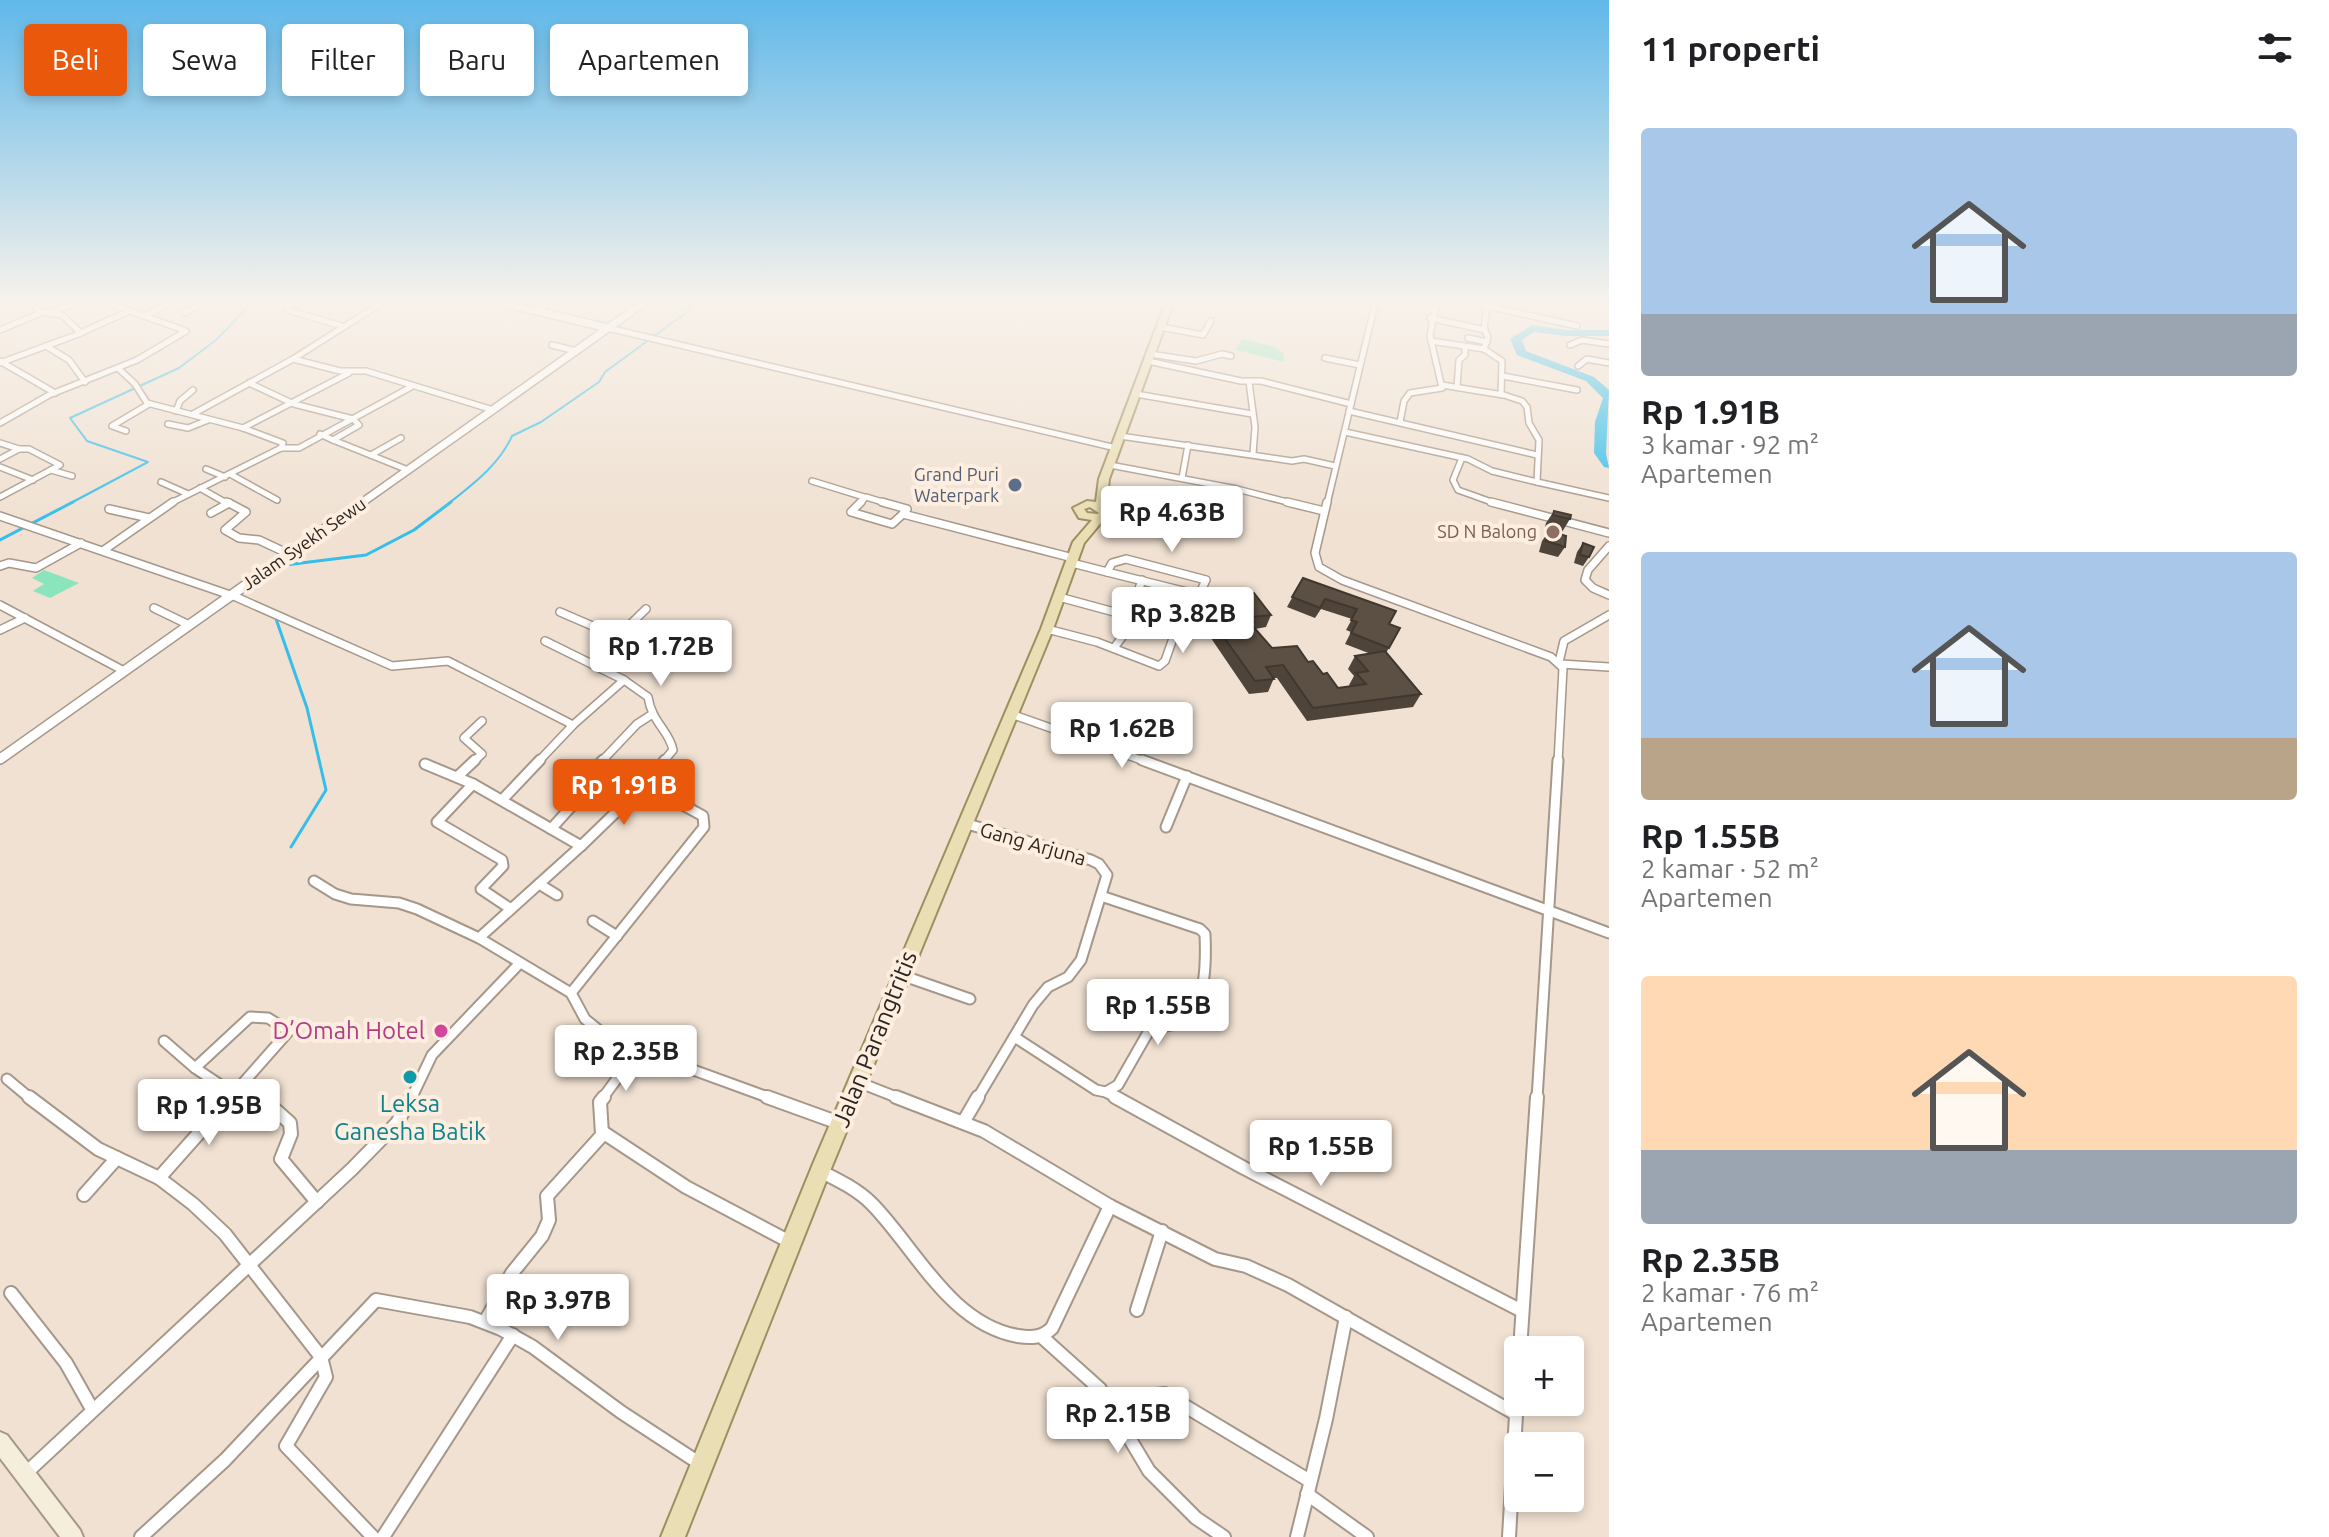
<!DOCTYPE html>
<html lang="id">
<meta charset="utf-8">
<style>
body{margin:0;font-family:Ubuntu,sans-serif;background:#f2f2f2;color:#202124;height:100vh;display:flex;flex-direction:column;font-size:30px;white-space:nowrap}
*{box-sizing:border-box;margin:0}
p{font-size:26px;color:#757577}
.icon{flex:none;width:44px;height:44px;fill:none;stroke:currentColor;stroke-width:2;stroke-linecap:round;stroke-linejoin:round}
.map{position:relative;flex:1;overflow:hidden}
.sheet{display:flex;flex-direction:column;background:#fff;width:720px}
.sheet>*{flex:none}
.hud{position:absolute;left:24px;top:24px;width:760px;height:72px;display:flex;gap:16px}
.controls{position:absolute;left:1504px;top:1336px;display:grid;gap:16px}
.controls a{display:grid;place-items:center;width:80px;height:80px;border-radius:8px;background:#fff;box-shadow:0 4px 12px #0003;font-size:40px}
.price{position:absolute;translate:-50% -68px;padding:0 18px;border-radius:8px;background:#fff;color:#222;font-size:26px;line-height:52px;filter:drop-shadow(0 2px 4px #0008)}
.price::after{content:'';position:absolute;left:50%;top:48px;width:24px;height:18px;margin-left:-12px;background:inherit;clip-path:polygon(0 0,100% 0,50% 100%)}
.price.active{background:#ea580c;color:#fff}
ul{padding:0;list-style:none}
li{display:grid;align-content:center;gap:16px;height:424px;padding:0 32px}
li span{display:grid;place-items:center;height:248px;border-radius:8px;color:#555}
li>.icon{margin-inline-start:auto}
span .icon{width:144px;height:144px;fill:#fffc;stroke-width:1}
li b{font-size:34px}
h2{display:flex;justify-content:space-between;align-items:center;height:96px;padding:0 32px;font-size:34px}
.tag{padding:0 28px;border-radius:8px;background:#fff;box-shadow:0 4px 12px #0003;font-size:28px;line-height:72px}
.tag.active{background:#ea580c;color:#fff}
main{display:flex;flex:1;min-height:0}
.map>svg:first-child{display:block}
</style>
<main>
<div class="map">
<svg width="1609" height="1537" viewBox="0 0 1609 1537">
<rect width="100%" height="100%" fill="#f0e1d2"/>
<g fill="#8ae4bc">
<polygon points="1242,339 1275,347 1283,353 1284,362 1236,350"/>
<polygon points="44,570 79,583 50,598 33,591 44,584 32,578"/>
</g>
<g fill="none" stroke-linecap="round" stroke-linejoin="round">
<g stroke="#35beea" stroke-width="2">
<polyline points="69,504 148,462 87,441 70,418 179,368 216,340 251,304"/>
<path d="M448,504C473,484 499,465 512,436L541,422L599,382L605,372L687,312L690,304"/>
</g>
<g stroke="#35beea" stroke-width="3">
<polyline points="0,540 73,502"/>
<polyline points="277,566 366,555 414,530 451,502"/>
<polyline points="275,616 307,708 326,790 291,847"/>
</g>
<polygon fill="#35beea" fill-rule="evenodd" points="1532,325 1566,330 1609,330 1609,336 1566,336 1534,332 1522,340 1526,351 1594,377 1609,390 1606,453 1609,468 1604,467 1594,453 1595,422 1603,398 1586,381 1517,355 1510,339"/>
<g stroke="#a59789" stroke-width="8">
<g id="minor-far3">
<polyline points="289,304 287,308 291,311 342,326"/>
<polyline points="380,304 293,359 340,371 366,371 493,410"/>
<polyline points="1478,304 1577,326"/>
<polyline points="533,310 545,306"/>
<polyline points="52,311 73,304"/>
<polyline points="42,312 62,315 81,333"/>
<polyline points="185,313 201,304"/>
<polyline points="146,315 168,304"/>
<polyline points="1430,318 1485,330"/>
<polyline points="1161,327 1203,335 1211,321"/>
<polyline points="608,328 1116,448"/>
<polyline points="0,330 41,313 33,304"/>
<polyline points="1468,338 1487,342"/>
<polyline points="1431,341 1484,349 1488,337 1484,329 1487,306"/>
<polyline points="552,345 576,351"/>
<polyline points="1570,345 1582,340 1609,344"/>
<polyline points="46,346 69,360 85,382"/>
<polyline points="1484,349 1502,361 1501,394 1522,401 1527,407 1529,423 1539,440 1537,482 1609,498"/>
<polyline points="1150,354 1196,361 1222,354 1231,356"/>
<polyline points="1325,358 1360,365"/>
<polyline points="0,361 55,393"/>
<polyline points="1148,361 1241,381 1261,381 1351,404"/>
<polyline points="0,363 76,335 129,311"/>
<polyline points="1578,366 1587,359 1609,363"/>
<polyline points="119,369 135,384 147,403 243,428 283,443 281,448"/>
<polyline points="1503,376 1577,390"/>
<polyline points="1249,382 1255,427 1253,454"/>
<polyline points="249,383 294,404 353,419 359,425 333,440 320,434"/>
<polyline points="1442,385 1503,395"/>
<polyline points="1457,387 1459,360 1465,355 1465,347"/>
<polyline points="1136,394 1252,414"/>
<polyline points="176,411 180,401 193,390"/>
<polyline points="1349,411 1537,455"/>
<polyline points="193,414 293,359"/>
<polyline points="1400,422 1404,401 1410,393 1442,388 1430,336 1436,304"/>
<polyline points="0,423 49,395 137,360 186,331 111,304"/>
<polyline points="168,424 188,428 208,420"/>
<polyline points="243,428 349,373"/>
<polyline points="126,431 112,426 149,404"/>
<polyline points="1345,432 1468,459 1492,471 1537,482"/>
<polyline points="1120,436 1292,461 1304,459 1335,466"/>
<polyline points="333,440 408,470"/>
<polyline points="0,443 19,449 0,459"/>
<polyline points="371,455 401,438"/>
<polyline points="1462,458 1453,480 1458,490 1497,504"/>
<polyline points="1110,465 1237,489 1295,504"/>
<polyline points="0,467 33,480"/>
<polyline points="206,469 225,477"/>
<polyline points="51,470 72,476"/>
<polyline points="230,474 277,500"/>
<polyline points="1182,478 1188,445"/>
<polyline points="812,481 864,497"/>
<polyline points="161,482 188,494"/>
<polyline points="200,488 228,504"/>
<polyline points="0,497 60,465 29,449 19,449"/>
<polyline points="169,504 281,448 299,448 411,387"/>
<polyline points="859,504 866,497 889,504"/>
<polyline points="1327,504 1375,304"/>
</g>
</g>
<g stroke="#a59789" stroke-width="10">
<g id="minor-far2">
<polyline points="861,502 851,512 892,524 903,514"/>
<polyline points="882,502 907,509 903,514"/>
<polyline points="1287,502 1324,511"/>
<polyline points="1327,502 1315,553 1319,567 1342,580 1551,657 1563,668 1558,762"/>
<polyline points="1491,502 1609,533"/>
<polyline points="229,503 246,512 225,530 239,538 259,540 289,554"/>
<polyline points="109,509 149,518"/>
<polyline points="211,513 229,503 226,502"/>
<polyline points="903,514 1073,558"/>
<polyline points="0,516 236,597 392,666 448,661 573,725"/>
<polyline points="1609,546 1588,570 1585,580 1593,588 1609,595"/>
<polyline points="104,550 173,502"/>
<polygon points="1126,559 1206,580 1199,595 1107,572 1112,563"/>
<polyline points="1072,563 1107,572"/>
<polyline points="0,566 9,563 36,568 81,543"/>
<polyline points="1137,596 1199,614"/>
<polyline points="1059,597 1129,616"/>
<polyline points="0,605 124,671"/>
<polyline points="154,608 189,625"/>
<polyline points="560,612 618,637"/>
<polyline points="1130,614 1186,630"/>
<polyline points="1047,629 1097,642 1159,666 1165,661 1177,627"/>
<polyline points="0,630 25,618"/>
<polyline points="545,641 624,680"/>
<polyline points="1114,648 1122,637 1142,580"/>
<polyline points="1559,662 1564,641 1609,615"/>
<polyline points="591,663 646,609"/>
<polyline points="1561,664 1609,667"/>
<polyline points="1011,714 1147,762"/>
<polyline points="473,762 482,754 464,738 482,721"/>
<path d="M538,762L573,725L624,680L648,697C652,723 669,730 673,750L663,762"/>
<polyline points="601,762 637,724 651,715"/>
</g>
</g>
<g stroke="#a59789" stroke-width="13">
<g id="minor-far1">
<polyline points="1142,760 1609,933"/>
<polyline points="425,764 473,784 581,846 479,938"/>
<polyline points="457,777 475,760"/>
<polyline points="473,784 437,822 502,860 503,866 481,889 511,909"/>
<polyline points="502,800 540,760"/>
<polyline points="964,823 1091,860 1099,864 1107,875 1081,960 1068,977 1048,987 1033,1005 977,1099"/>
<polyline points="1166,827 1187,776"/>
<polyline points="551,829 579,798 576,788 603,760"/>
<polyline points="581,846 645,784 665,760"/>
<polyline points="314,881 335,894 351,899 399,903 417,909 479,938 571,993 585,1019 611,1040 773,1099"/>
<polyline points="539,884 557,895"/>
<polyline points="593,921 617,936"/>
<polyline points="901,975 970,999"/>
<polyline points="571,993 704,827 703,816 645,784"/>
<path d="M1016,1038L1096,1090L1106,1092L1118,1085L1150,1029C1161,1026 1177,1026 1186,1018C1207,1001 1206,958 1205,934L1200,929L1101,896"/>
<polyline points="164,1041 195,1068 234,1094"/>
<polyline points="195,1068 250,1017 268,1018 289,1031 229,1099"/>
<polyline points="7,1079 31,1099"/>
<polyline points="858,1082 901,1099"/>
<polyline points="243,1085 264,1099"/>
<polyline points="1106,1092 1119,1099"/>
<polyline points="411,1099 432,1055 519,964"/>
<polyline points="602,1099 638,1050"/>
<polyline points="1537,1099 1558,760"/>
</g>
</g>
<g stroke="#a59789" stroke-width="16">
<g id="minor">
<polyline points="29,1097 98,1149 159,1178 193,1204 225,1234 321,1357 326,1377 286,1446 373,1537"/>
<polyline points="261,1097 290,1123 291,1134 281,1159 317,1202"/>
<polyline points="767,1097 839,1123"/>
<polyline points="896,1097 984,1131 1110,1206 1215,1259 1246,1266 1288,1285 1516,1414"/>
<polyline points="1115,1097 1244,1168 1522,1311"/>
<polyline points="964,1121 978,1097"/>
<polyline points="602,1134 600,1102 604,1097"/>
<path d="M820,1171C838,1180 857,1189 872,1204C916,1249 950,1324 1018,1336C1031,1338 1042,1338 1052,1328L1110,1206"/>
<polyline points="159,1178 231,1097"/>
<polyline points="84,1195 117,1158"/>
<polyline points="11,1293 66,1363 92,1409"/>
<polyline points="1137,1310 1162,1231"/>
<polyline points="485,1322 512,1273 542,1236 549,1220 547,1196 604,1133 686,1187 790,1242"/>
<polyline points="1042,1337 1100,1389 1149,1471 1196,1518 1224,1537"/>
<polyline points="1520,1350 1537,1097"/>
<polyline points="1112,1409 1146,1396 1165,1394 1310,1481"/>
<polyline points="25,1474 352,1169 397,1123 411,1097"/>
<polyline points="1307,1494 1367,1537"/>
<polyline points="141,1537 225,1460 376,1300 470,1317 501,1329 533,1347 621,1412 702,1465"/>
<polyline points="383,1537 513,1335"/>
<polyline points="1297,1537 1326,1419 1346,1317"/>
<polyline points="1509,1537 1518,1380"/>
</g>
</g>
<g stroke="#a59789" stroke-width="10">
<g id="tertiary-far1">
<polyline points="508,304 608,328"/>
<polyline points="360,504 642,304"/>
</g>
</g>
<g stroke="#a59789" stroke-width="12">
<polyline id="tertiary" points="0,759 363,502"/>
</g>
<g stroke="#a59789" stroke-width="4">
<polygon id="secondary" points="0,1432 7,1435 80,1530 83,1537 60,1537 0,1458"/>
</g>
<g stroke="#9e8f60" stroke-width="4">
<path id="primary" d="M1165,304H1173L1109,479L1106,508L1110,512L1084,543L1053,629L830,1171L685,1537H661L813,1164L1041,629L1073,542L1092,520L1079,518L1073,508L1087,501L1096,502L1099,479ZM1090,507L1099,513L1097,514L1087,513L1084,509Z"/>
</g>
<use href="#minor-far3" stroke="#fff" stroke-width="5"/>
<use href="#minor-far2" stroke="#fff" stroke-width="7"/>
<use href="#minor-far1" stroke="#fff" stroke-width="9"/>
<use href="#minor" stroke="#fff" stroke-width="12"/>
<use href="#tertiary-far1" stroke="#fff" stroke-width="7"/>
<use href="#tertiary" stroke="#fff" stroke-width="9"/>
<use href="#secondary" fill="#f4eeda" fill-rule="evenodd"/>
<use href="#primary" fill="#eadeb5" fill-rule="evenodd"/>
</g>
<g fill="#4f443a">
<polygon points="1554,511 1570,519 1562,532 1545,527 1546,523"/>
<polygon points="1549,531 1565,547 1558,557 1539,552 1542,541"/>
<polygon points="1583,543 1589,557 1583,566 1574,563 1577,552"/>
<polygon points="1303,578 1389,624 1400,628 1386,653 1421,694 1413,707 1307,721 1277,678 1274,678 1268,692 1249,694 1200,622 1204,609 1208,608 1213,597 1271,615 1266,627 1255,629 1272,648 1308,662 1338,688 1350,686 1349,685 1354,676 1348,669 1355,656 1371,654 1345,644 1351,632 1346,630 1352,619 1321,609 1315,618 1287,607"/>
</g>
<g fill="#5c4f43" stroke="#40372f" stroke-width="2">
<polygon points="1554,511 1571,515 1570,519 1553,515"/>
<polygon points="1549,531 1566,536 1565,547 1546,541"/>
<polygon points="1583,543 1594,547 1589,557 1580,555"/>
<polygon points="1303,578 1396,611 1389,624 1400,628 1389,648 1351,633 1357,622 1351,620 1357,609 1325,599 1320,608 1292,597"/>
<polygon points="1254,593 1271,615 1251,617 1254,622 1250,623 1272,648 1297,646 1308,662 1313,661 1323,674 1327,673 1338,688 1366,684 1356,673 1368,671 1355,656 1385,651 1421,694 1313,708 1283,665 1266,667 1274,679 1255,681 1204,609 1216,608 1211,601 1215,600 1213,597"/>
</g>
<linearGradient id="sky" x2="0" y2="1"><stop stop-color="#60b8e9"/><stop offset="0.58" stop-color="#f8f2eb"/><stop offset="1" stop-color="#f8f2eb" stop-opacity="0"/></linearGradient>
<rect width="1609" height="520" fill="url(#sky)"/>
<circle fill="#5c6f8a" stroke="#feeee0" stroke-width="3" cx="1015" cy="485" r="8"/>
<circle fill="#8d6e63" stroke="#feeee0" stroke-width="3" cx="1553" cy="532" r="8"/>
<circle fill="#d1479c" stroke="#feeee0" stroke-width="3" cx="441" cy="1031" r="8"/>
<circle fill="#0f9aa8" stroke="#feeee0" stroke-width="3" cx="410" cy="1077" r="8"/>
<g text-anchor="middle" stroke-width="8" stroke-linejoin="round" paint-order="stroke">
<g font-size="18" fill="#4e5e75" stroke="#feeee0" text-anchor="end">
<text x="999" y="481">Grand Puri<tspan x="999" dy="21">Waterpark</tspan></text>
</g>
<g font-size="18" fill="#785e54" stroke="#feeee0" text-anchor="end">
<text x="1537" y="538">SD N Balong</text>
</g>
<g font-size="18" fill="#2b2520" stroke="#feeee0">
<text transform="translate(304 544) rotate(-35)" y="6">Jalam Syekh Sewu</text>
</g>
<g font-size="20" fill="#2b2520" stroke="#feeee0">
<text transform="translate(1033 844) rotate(16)" y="7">Gang Arjuna</text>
</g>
<g font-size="24" fill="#b23c85" stroke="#feeee0" text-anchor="end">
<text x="425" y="1039">D’Omah Hotel</text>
</g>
<g font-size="24" fill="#2b2520" stroke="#feeee0">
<text transform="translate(875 1039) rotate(-68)" y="8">Jalan Parangtritis</text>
</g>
<g font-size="24" fill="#0d838f" stroke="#feeee0">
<text x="410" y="1112">Leksa<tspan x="410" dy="28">Ganesha Batik</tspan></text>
</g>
</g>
</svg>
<div class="controls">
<a>+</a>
<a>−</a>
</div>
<b class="price" style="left:1172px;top:554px">Rp 4.63B</b>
<b class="price" style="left:1183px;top:655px">Rp 3.82B</b>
<b class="price" style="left:661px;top:688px">Rp 1.72B</b>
<b class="price" style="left:1122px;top:770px">Rp 1.62B</b>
<b class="price active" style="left:624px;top:827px">Rp 1.91B</b>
<b class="price" style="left:1158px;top:1047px">Rp 1.55B</b>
<b class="price" style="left:626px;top:1093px">Rp 2.35B</b>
<b class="price" style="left:209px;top:1147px">Rp 1.95B</b>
<b class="price" style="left:1321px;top:1188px">Rp 1.55B</b>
<b class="price" style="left:558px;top:1342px">Rp 3.97B</b>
<b class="price" style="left:1118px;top:1455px">Rp 2.15B</b>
<div class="hud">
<a class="tag active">Beli</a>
<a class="tag">Sewa</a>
<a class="tag">Filter</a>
<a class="tag">Baru</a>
<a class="tag">Apartemen</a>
</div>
</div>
<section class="sheet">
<h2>11 properti<svg class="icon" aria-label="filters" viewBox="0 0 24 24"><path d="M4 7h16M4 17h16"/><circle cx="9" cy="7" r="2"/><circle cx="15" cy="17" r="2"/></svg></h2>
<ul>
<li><span style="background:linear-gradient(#a9c7e8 75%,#9aa5b1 0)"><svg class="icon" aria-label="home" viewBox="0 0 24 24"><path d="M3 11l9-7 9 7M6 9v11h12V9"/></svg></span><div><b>Rp 1.91B</b><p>3 kamar · 92 m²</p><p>Apartemen</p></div></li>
<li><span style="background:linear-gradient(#a9c7e8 75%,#b9a48a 0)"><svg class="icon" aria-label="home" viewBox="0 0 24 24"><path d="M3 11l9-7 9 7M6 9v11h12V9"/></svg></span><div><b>Rp 1.55B</b><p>2 kamar · 52 m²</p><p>Apartemen</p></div></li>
<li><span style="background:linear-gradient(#ffd9b3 70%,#9aa5b1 0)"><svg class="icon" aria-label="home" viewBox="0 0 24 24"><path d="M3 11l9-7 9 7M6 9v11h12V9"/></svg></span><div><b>Rp 2.35B</b><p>2 kamar · 76 m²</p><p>Apartemen</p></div></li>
</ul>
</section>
</main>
